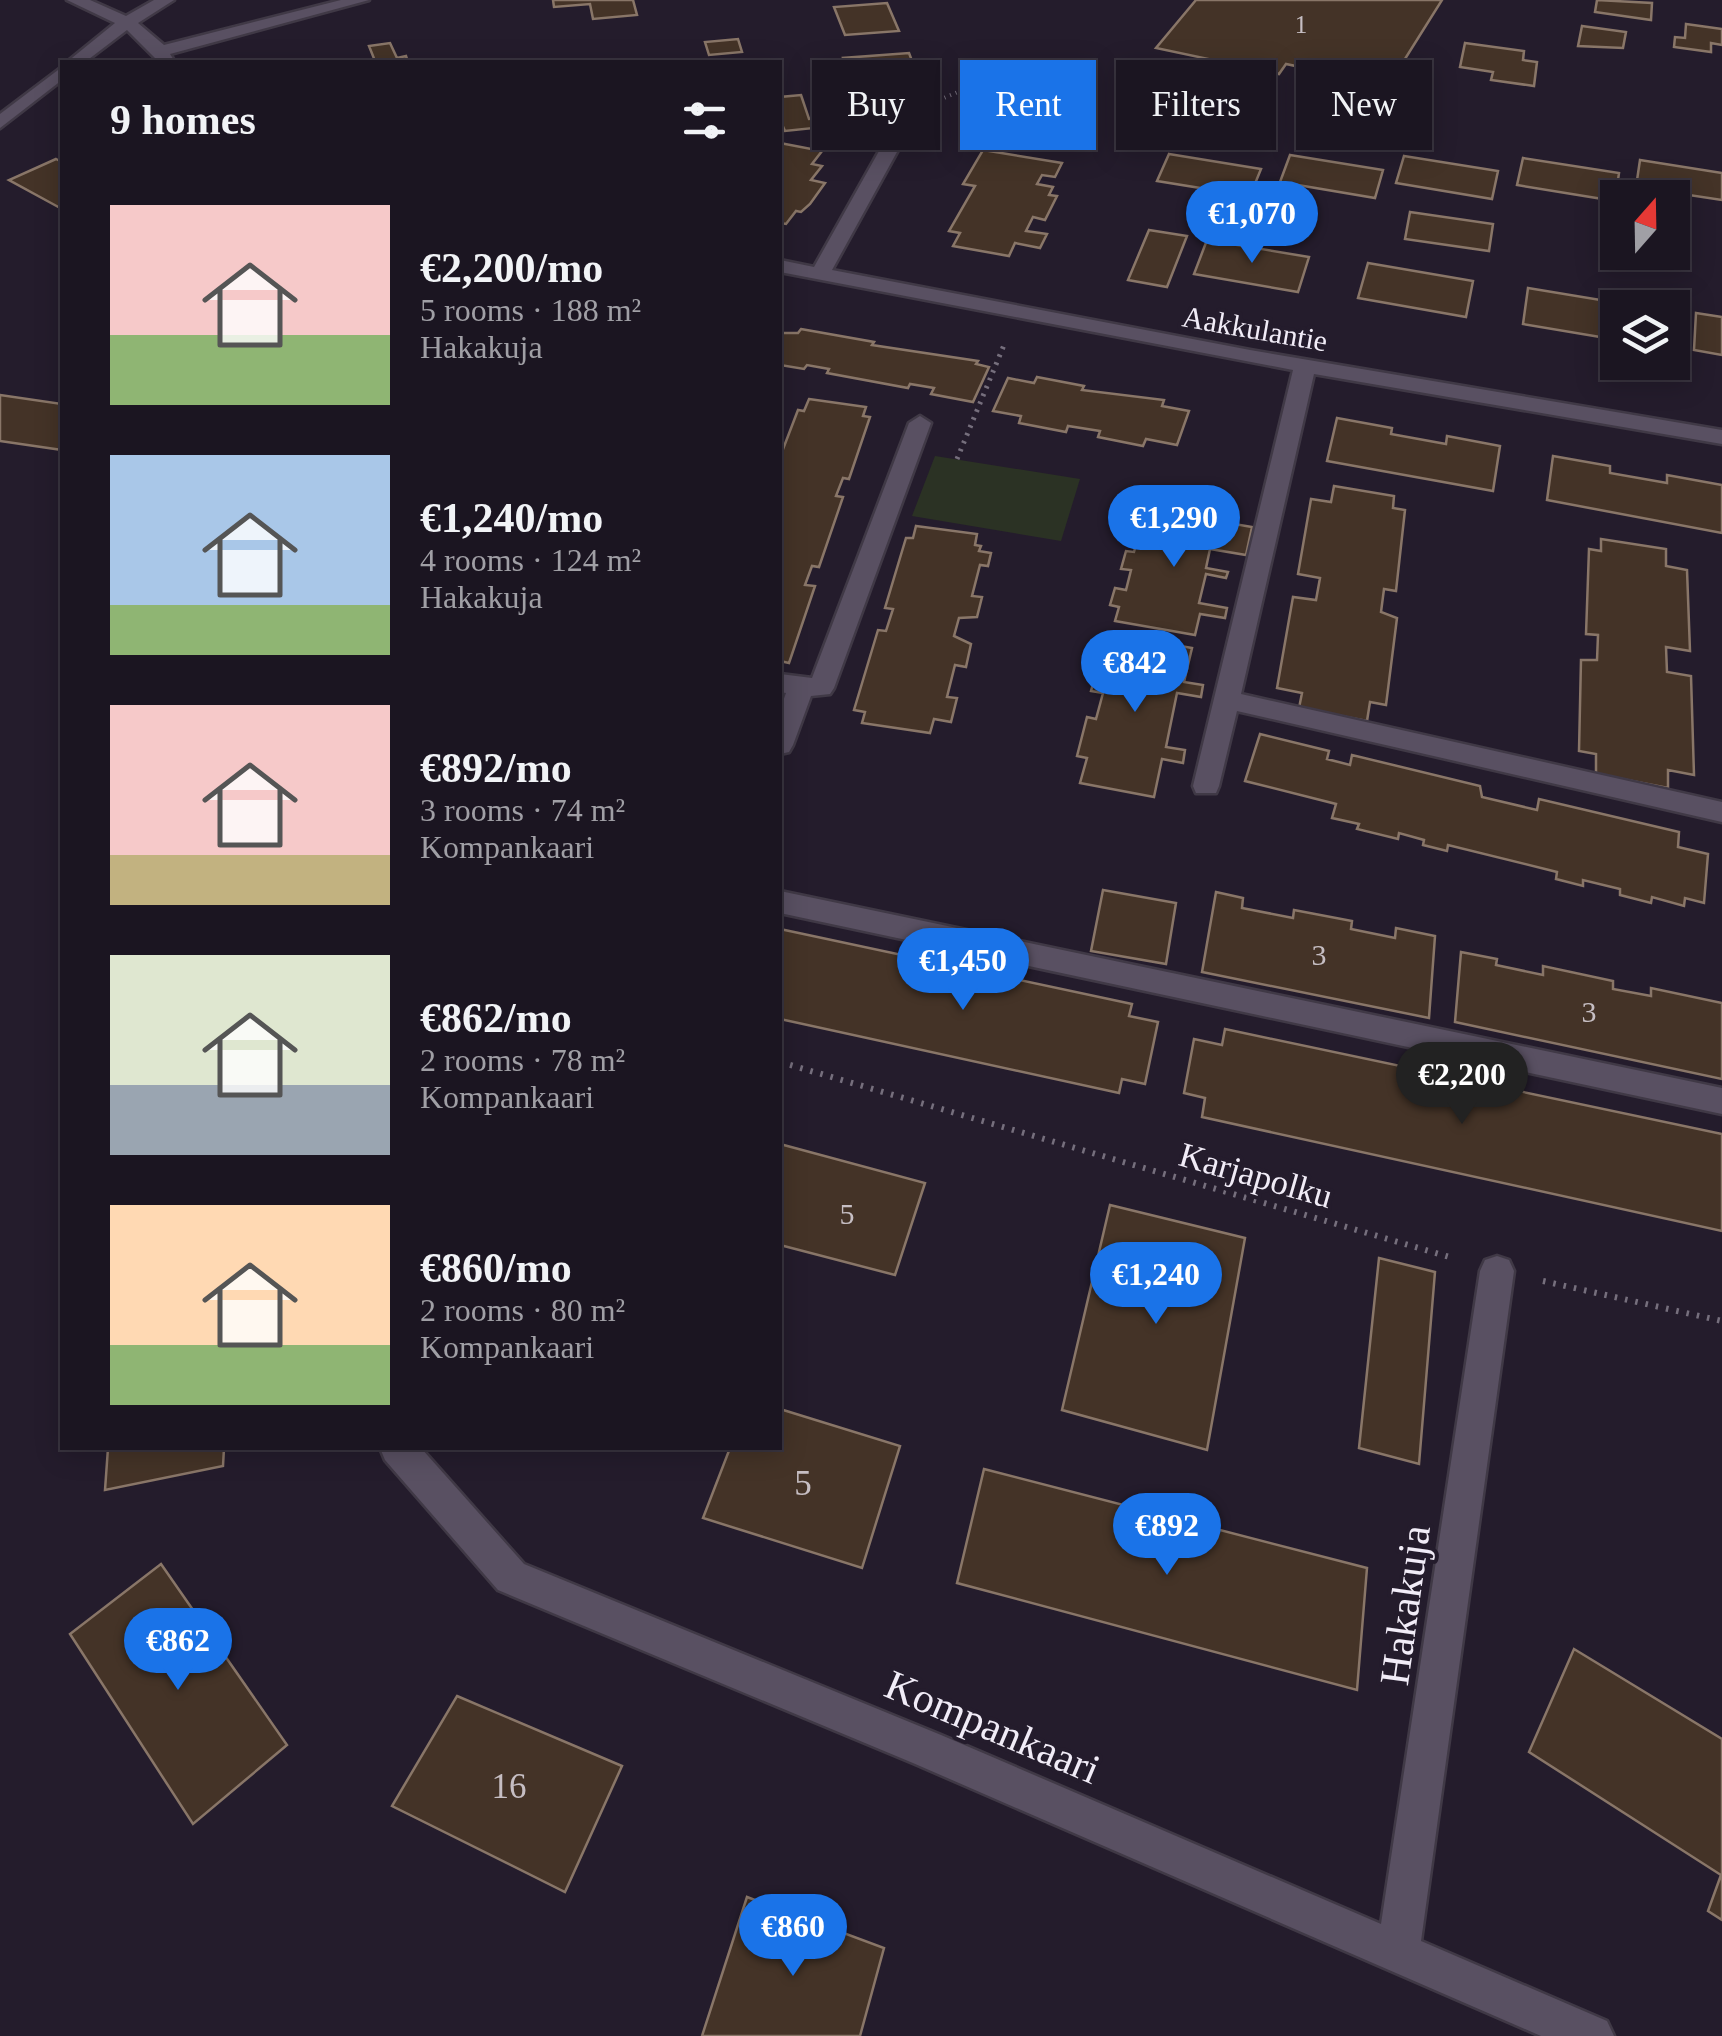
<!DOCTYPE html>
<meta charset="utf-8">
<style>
body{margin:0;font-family:"Times New Roman",serif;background:#241e2a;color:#f1f3f6;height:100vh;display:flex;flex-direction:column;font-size:38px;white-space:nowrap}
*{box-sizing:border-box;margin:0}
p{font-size:32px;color:#a09fa5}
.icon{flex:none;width:55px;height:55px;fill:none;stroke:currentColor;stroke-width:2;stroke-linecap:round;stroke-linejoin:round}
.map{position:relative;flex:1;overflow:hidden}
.details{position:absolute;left:60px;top:60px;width:722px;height:1390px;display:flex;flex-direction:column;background:#1b1521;border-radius:0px;box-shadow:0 5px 25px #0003,0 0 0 2px #39343f}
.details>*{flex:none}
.guide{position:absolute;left:812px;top:60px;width:758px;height:90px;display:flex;gap:20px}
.needle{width:65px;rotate:20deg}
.fabs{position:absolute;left:1600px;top:180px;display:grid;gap:20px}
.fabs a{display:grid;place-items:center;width:90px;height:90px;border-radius:0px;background:#1b1521;box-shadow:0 5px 25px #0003,0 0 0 2px #39343f;font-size:50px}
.price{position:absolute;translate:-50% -85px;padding:0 22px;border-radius:35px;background:#1a73e8;color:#fff;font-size:32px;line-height:65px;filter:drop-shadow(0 2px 5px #0008)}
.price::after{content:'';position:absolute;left:50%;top:60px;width:30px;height:22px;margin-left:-15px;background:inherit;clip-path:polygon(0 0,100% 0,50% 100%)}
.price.current{background:#222;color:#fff}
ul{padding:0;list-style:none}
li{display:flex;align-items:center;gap:30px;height:250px;padding:0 50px}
li span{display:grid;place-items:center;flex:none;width:280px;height:200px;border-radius:0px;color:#555}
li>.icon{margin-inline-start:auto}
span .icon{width:120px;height:120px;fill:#fffc;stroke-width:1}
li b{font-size:42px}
h2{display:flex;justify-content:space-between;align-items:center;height:120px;padding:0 50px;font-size:42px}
.chip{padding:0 35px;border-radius:0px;background:#1b1521;box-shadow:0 5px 25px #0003,0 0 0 2px #39343f;font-size:35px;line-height:90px}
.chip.current{background:#1a73e8;color:#fff}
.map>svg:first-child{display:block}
</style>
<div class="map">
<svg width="1722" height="2036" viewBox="0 0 1722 2036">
<rect width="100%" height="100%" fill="#241c2c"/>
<polygon fill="#2b3224" points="935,456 1080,479 1061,541 912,516"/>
<g fill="#443327" stroke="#897668" stroke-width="2.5">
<polygon points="553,0 633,0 637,15 593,19 590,4 554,7"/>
<polygon points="1196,0 1442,0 1388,86 1286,64 1279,74 1156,48"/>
<polygon points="1597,0 1652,3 1651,20 1595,12"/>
<polygon points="887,3 899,31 845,35 834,7"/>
<polygon points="1686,24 1722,29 1722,45 1711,43 1711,52 1674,47 1675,37 1685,38"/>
<polygon points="1582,26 1626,32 1623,48 1578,46"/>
<polygon points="738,39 742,52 709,55 705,42"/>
<polygon points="390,43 397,58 406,56 408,62 375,61 369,46"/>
<polygon points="1465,43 1524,51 1523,60 1537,62 1534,86 1491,80 1493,72 1460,67"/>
<polygon points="909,53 926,98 892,101 885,81 851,84 843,58"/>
<polygon points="801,95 809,119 839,116 847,137 817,140 813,128 785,131 780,120 780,97"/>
<polygon points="1131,118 1220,120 1223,136 1133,134"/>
<polygon points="780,143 822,151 812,164 822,166 811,180 825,183 810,204 801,212 796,211 786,224 780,223"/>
<polygon points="983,150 1062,163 1055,177 1042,175 1037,184 1053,187 1049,195 1057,196 1045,220 1033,217 1026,231 1047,234 1040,248 1015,243 1009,256 953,246 960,233 949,231 975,186 963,184"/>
<polygon points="1169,154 1261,169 1250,196 1157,181"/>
<polygon points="1290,155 1383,170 1375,198 1280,182"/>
<polygon points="1404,156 1498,171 1492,199 1396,183"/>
<polygon points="1523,158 1619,173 1615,201 1517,185"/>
<polygon points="56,159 62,162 62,209 9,180"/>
<polygon points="1640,160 1722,173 1722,200 1636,187"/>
<polygon points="1410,212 1493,224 1489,251 1405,239"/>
<polygon points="1149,230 1187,236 1167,287 1128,280"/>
<polygon points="1207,240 1309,257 1298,292 1194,274"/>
<polygon points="1368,263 1473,281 1466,317 1358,298"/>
<polygon points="1528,288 1637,306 1637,308 1618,308 1618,340 1523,324"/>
<polygon points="1696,313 1722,317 1722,355 1694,350"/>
<polygon points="801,329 874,342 872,345 978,361 976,364 989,367 973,402 931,394 934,388 910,384 908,388 827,373 829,369 807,365 804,369 780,365 780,333 798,333"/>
<polygon points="1037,377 1084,386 1082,390 1164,400 1162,406 1189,411 1177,445 1146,439 1143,446 1098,437 1100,431 1068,426 1066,432 1019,423 1021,416 993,411 1008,378 1034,383"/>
<polygon points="0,395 62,404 62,450 0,441"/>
<polygon points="809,399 866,407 863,416 870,417 849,479 843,478 836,496 843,497 819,567 812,566 805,585 815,586 789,663 780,661 780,457 798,410 804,411"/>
<polygon points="1337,418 1392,428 1391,434 1446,444 1447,436 1500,446 1493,491 1327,461"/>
<polygon points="1553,456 1610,466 1610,473 1667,483 1667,475 1722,485 1722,533 1547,500"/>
<polygon points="1334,486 1394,496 1393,508 1405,510 1396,591 1384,589 1381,612 1397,618 1386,705 1370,702 1367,721 1299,708 1302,693 1277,688 1293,597 1316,600 1320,578 1298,574 1311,499 1331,502"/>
<polygon points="1146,509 1252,527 1246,555 1210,549 1206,568 1228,572 1226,578 1206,574 1199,603 1227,608 1225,618 1200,614 1195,635 1115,621 1119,607 1110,605 1115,588 1126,590 1131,570 1121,569 1126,551 1134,552"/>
<polygon points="916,526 977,534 975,545 981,546 979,551 991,553 988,566 980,565 972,596 982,597 977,617 959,618 954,636 971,644 966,667 955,665 947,697 957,698 951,722 934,719 930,733 862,723 865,712 854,710 878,630 886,631 893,609 885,608 906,538 913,538"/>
<polygon points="1601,539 1666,549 1666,566 1687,570 1690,651 1666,647 1667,672 1691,676 1694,775 1668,770 1668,788 1596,774 1596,754 1579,751 1581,660 1597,660 1598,635 1586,634 1589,549 1601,551"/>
<polygon points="1118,635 1192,648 1184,682 1203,685 1201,697 1177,693 1166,747 1185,750 1183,763 1162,759 1154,797 1080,783 1087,758 1077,756 1087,717 1096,719 1103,693 1091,691 1102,652 1113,654"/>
<polygon points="1260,734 1329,751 1327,759 1350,765 1352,755 1480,786 1482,797 1537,810 1539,799 1679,832 1678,847 1708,854 1704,903 1685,898 1684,906 1652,897 1651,903 1620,895 1620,889 1583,880 1583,886 1556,879 1557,872 1448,845 1447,851 1423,845 1424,840 1399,833 1398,839 1357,829 1359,824 1332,818 1336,804 1245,781"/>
<polygon points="1103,890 1176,903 1166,964 1091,951"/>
<polygon points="1216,892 1243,898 1242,908 1293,918 1294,910 1352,921 1351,929 1395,938 1396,928 1435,936 1429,1018 1202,972"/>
<polygon points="780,929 1132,1004 1129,1016 1158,1022 1145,1084 1122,1079 1119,1093 780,1019"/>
<polygon points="1461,952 1497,959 1496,965 1543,975 1543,966 1613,981 1613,989 1651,996 1651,988 1722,1003 1722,1079 1455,1022"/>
<polygon points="1225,1029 1722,1134 1722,1231 1202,1117 1205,1098 1184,1093 1194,1039 1222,1045"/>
<polygon points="780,1144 925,1183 895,1275 780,1245"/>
<polygon points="1110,1205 1245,1238 1207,1450 1062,1410"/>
<polygon points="1379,1258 1435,1272 1419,1464 1359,1448"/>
<polygon points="780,1409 900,1446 862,1568 703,1518 730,1448 780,1448"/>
<polygon points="108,1448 224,1448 223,1466 105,1490"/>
<polygon points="984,1469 1367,1568 1357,1690 957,1583"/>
<polygon points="161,1564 287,1745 193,1824 70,1634"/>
<polygon points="1574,1649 1722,1739 1722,1920 1708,1911 1721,1875 1529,1752"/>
<polygon points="457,1696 622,1766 565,1892 392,1806"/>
<polygon points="747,1897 884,1948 860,2036 702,2036"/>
</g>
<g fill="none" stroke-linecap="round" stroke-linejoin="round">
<g stroke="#403946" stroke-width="5">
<g id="minor">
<polygon points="67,0 90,0 126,16 154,0 174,0 138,23 164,45 341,0 369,0 170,54 175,62 159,62 127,30 85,62 67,62 115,23"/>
<polygon points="62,67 62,80 0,128 0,114"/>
<polygon points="910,107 919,112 832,270 1250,350 1722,430 1722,444 1314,374 1241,694 1722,802 1722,822 1237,711 1219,786 1216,793 1196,793 1193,786 1293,370 780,272 780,260 814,267 901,112"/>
<polygon points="920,416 931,423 834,688 830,694 811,696 793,745 789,752 780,754 780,710 786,693 780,692 780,674 812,678 909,423"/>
<polygon points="780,891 1722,1088 1722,1114 780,913"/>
<polygon points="1497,1256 1509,1260 1514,1271 1421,1941 1607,2021 1614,2036 1541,2036 913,1763 498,1590 385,1460 380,1448 421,1448 524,1564 941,1735 1381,1924 1480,1271 1485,1260"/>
</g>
</g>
<polyline stroke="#766f7d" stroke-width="4" stroke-dasharray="1 5" stroke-linecap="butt" points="939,100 989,79"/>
<polyline stroke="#766f7d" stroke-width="5" stroke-dasharray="2.5 6" stroke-linecap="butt" points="957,459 1004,345"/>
<g stroke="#766f7d" stroke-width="6" stroke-dasharray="2.5 8" stroke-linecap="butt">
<polyline points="780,1062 1453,1258"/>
<polyline points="1543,1281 1722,1321"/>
</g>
<use href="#minor" fill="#595062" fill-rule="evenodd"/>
</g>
<g text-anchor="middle" stroke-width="8" stroke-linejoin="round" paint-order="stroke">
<g font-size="25" fill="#c6bec3">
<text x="1301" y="33">1</text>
</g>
<g font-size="30" fill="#f1ecf7" stroke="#241c2c">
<text transform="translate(1255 329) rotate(10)" y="10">Aakkulantie</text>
</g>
<g font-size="30" fill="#c6bec3">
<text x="1319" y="965">3</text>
<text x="1589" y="1022">3</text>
<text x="847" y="1224">5</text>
</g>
<g font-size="35" fill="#f1ecf7" stroke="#241c2c">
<text transform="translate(1256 1175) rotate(16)" y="12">Karjapolku</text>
</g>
<g font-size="35" fill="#c6bec3">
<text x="803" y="1495">5</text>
<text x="509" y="1798">16</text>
</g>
<g font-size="42" fill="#f1ecf7" stroke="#241c2c">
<text transform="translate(1404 1605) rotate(-82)" y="15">Hakakuja</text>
<text transform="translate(993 1726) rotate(23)" y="15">Kompankaari</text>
</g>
</g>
</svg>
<div class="fabs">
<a><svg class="needle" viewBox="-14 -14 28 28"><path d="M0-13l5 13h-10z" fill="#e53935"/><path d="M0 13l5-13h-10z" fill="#a09fa5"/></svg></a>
<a><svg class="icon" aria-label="layers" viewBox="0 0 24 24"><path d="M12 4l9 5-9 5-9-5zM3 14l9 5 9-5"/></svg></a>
</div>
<b class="price" style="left:1252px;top:266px">€1,070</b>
<b class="price" style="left:1174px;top:570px">€1,290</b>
<b class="price" style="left:1135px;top:715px">€842</b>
<b class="price" style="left:963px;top:1013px">€1,450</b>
<b class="price current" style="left:1462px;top:1127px">€2,200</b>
<b class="price" style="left:1156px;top:1327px">€1,240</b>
<b class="price" style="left:1167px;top:1578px">€892</b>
<b class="price" style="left:178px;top:1693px">€862</b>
<b class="price" style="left:793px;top:1979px">€860</b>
<div class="guide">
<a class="chip">Buy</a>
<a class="chip current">Rent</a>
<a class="chip">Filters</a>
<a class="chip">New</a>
</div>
<section class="details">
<h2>9 homes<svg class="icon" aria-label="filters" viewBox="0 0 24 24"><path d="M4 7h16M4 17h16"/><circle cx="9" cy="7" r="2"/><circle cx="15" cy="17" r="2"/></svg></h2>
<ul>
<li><span style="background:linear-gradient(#f6c9c9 65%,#8fb573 0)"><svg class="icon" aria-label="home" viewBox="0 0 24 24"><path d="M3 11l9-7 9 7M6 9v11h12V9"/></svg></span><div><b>€2,200/mo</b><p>5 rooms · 188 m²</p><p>Hakakuja</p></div></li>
<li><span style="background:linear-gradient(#a9c7e8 75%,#8fb573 0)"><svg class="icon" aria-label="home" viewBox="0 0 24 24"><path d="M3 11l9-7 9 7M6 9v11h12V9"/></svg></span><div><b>€1,240/mo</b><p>4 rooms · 124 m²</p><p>Hakakuja</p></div></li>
<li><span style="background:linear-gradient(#f6c9c9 75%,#c2b280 0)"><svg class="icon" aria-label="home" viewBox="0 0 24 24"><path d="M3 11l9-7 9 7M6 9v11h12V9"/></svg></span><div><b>€892/mo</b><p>3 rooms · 74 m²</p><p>Kompankaari</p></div></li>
<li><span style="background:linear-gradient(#dfe7d0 65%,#9aa5b1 0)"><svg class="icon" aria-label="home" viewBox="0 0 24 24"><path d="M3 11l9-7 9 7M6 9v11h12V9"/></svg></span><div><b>€862/mo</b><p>2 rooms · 78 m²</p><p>Kompankaari</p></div></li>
<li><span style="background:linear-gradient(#ffd9b3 70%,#8fb573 0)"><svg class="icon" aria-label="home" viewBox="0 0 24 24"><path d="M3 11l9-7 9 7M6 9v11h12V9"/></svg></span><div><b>€860/mo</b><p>2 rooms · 80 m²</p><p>Kompankaari</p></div></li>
</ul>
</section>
</div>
